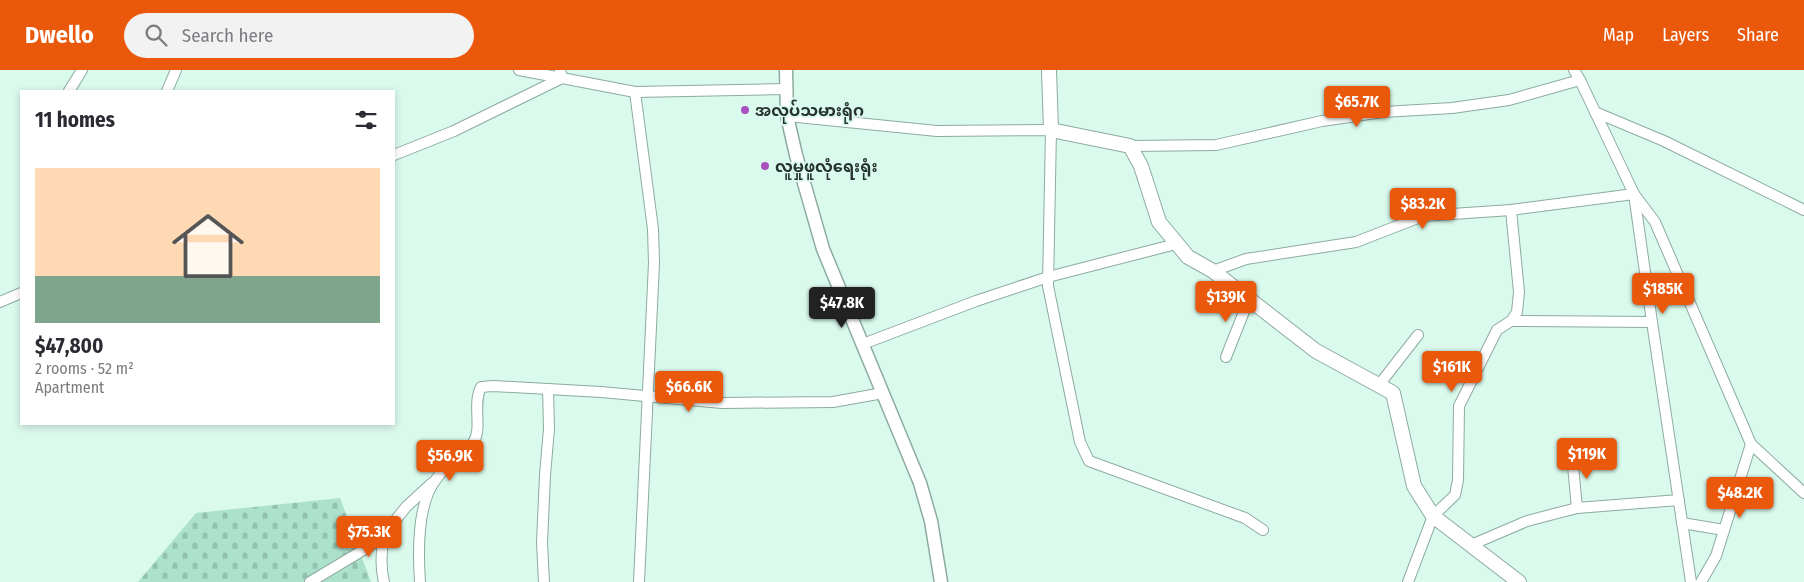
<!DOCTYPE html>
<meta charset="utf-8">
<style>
body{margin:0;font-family:"Fira Sans Condensed","Noto Sans Myanmar",sans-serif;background:#f2f2f3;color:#2b2b33;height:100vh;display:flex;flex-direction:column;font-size:19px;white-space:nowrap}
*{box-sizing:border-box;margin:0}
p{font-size:16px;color:#7c7c81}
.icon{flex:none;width:28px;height:28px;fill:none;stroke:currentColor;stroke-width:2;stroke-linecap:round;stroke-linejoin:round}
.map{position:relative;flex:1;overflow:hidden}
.drawer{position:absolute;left:20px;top:20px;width:375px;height:335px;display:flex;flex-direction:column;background:#fff;border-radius:0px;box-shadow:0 2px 8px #0003}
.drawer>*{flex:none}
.price{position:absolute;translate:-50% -42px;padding:0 11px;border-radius:5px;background:#ea580c;color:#fff;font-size:16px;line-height:32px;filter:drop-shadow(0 1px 2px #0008)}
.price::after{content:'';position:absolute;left:50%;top:30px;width:15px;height:11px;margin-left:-8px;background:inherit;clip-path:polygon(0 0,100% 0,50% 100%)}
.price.active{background:#222;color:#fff}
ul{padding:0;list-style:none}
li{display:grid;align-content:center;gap:10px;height:265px;padding:0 15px}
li+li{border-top:1px solid #e1e1e2}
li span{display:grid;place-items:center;height:155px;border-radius:0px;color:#555}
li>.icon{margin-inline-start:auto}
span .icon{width:90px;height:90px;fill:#fffc;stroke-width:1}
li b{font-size:21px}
h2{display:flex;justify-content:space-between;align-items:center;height:60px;padding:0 15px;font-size:21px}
header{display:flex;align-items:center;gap:30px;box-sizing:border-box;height:70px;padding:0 25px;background:#ea580c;color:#fff}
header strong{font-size:24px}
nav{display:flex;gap:28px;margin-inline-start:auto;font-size:18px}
.search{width:350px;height:45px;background:#f2f2f3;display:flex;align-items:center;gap:12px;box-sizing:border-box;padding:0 18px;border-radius:28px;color:#7c7c81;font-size:19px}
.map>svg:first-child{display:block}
</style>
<header>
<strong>Dwello</strong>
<div class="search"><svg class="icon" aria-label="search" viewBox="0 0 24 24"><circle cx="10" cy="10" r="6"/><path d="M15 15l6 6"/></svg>Search here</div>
<nav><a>Map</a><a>Layers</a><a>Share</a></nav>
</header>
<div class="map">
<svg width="1804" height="512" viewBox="0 0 1804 512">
<defs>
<pattern id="cemetery-stones" width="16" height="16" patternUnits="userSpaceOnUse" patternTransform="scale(1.25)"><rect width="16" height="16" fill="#ace1cc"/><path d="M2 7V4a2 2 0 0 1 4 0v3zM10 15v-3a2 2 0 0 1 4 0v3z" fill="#94c2b0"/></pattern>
</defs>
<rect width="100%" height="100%" fill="#dafaed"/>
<polygon fill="url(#cemetery-stones)" points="340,428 371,512 138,512 196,443"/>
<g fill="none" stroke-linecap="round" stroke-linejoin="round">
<g stroke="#8dab9f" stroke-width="12">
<g id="minor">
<polyline points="519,0 562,8 560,0"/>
<polyline points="1574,0 1580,10 1634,124 1652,252 1691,512"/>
<polyline points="69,21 82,0"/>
<polyline points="167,21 176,0"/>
<polyline points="635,22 653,159 654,193 639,512"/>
<polyline points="1595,42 1664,71 1804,140"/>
<polyline points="787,46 937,61 1051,60 1048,216 1080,372 1089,391 1245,448 1263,460"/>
<polyline points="1130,76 1216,75 1322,51 1383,42 1452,38 1509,30 1580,10"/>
<polyline points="394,85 454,61 562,8 635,22 787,19"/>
<polyline points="1213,201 1246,189 1356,172 1423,146 1511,140 1634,124 1655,152 1751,374 1804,423"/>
<polyline points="0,232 21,223"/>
<polyline points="1511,251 1652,252"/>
<polyline points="863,274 976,231 1048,207 1176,174"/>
<polyline points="1226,287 1249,229"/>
<polyline points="1379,315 1418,265"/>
<polyline points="1572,385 1577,438"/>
<polyline points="1682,453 1724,460"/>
<polyline points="1471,475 1527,451 1577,438 1679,430"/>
<polyline points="310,512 370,476 385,463 406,437 432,413"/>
<path d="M384,512C380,496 381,480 385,463"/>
<path d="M420,512C418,483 417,432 437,408C442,402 446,395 452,390C458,384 468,381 473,373C483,359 472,334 481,317L493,316L601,322L722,333L833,332L883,323"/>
<polyline points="544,512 542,473 545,405 549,359 548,319"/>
<polyline points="1408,512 1433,446 1455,425 1458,410 1459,336 1497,260 1511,251 1517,242 1519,222 1511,140"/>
<polyline points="1701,512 1716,486 1751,374"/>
</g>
</g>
<g stroke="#8dab9f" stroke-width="15">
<polyline id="tertiary" points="786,0 787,46 796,85 823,179 920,413 931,451 941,512"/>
</g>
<g stroke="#8dab9f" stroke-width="16">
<polyline id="secondary" points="1049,0 1051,60 1130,76 1141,96 1159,152 1188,187 1213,201 1316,281 1393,323 1414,416 1433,446 1519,512"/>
</g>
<use href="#minor" stroke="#fff" stroke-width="10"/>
<use href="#tertiary" stroke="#fff" stroke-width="12"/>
<use href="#secondary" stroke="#fff" stroke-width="14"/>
</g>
<g fill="#a851be" stroke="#dafaed" stroke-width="2">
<circle cx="745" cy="40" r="5"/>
<circle cx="765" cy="96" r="5"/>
</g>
<g text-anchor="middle" stroke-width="4" stroke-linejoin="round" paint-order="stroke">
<g font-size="16" font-weight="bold" fill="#27332e" stroke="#dafaed" text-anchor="start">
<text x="755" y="46">အလုပ်သမားရုံဂ</text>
<text x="775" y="102">လူမှုဖူလုံရေးရုံး</text>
</g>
</g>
</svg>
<b class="price" style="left:1357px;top:58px">$65.7K</b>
<b class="price" style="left:1423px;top:160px">$83.2K</b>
<b class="price" style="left:1663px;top:245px">$185K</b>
<b class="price" style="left:1226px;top:253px">$139K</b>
<b class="price active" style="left:842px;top:259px">$47.8K</b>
<b class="price" style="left:1452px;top:323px">$161K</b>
<b class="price" style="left:689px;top:343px">$66.6K</b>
<b class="price" style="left:1587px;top:410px">$119K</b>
<b class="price" style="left:450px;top:412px">$56.9K</b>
<b class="price" style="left:1740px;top:449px">$48.2K</b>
<b class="price" style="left:369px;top:488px">$75.3K</b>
<section class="drawer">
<h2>11 homes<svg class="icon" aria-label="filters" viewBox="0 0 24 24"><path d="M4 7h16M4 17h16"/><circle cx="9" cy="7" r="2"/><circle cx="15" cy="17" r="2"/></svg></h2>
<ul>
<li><span style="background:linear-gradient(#ffd9b3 70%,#7fa58c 0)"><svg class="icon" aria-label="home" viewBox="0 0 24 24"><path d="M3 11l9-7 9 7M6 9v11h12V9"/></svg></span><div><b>$47,800</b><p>2 rooms · 52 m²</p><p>Apartment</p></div></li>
</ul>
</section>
</div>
